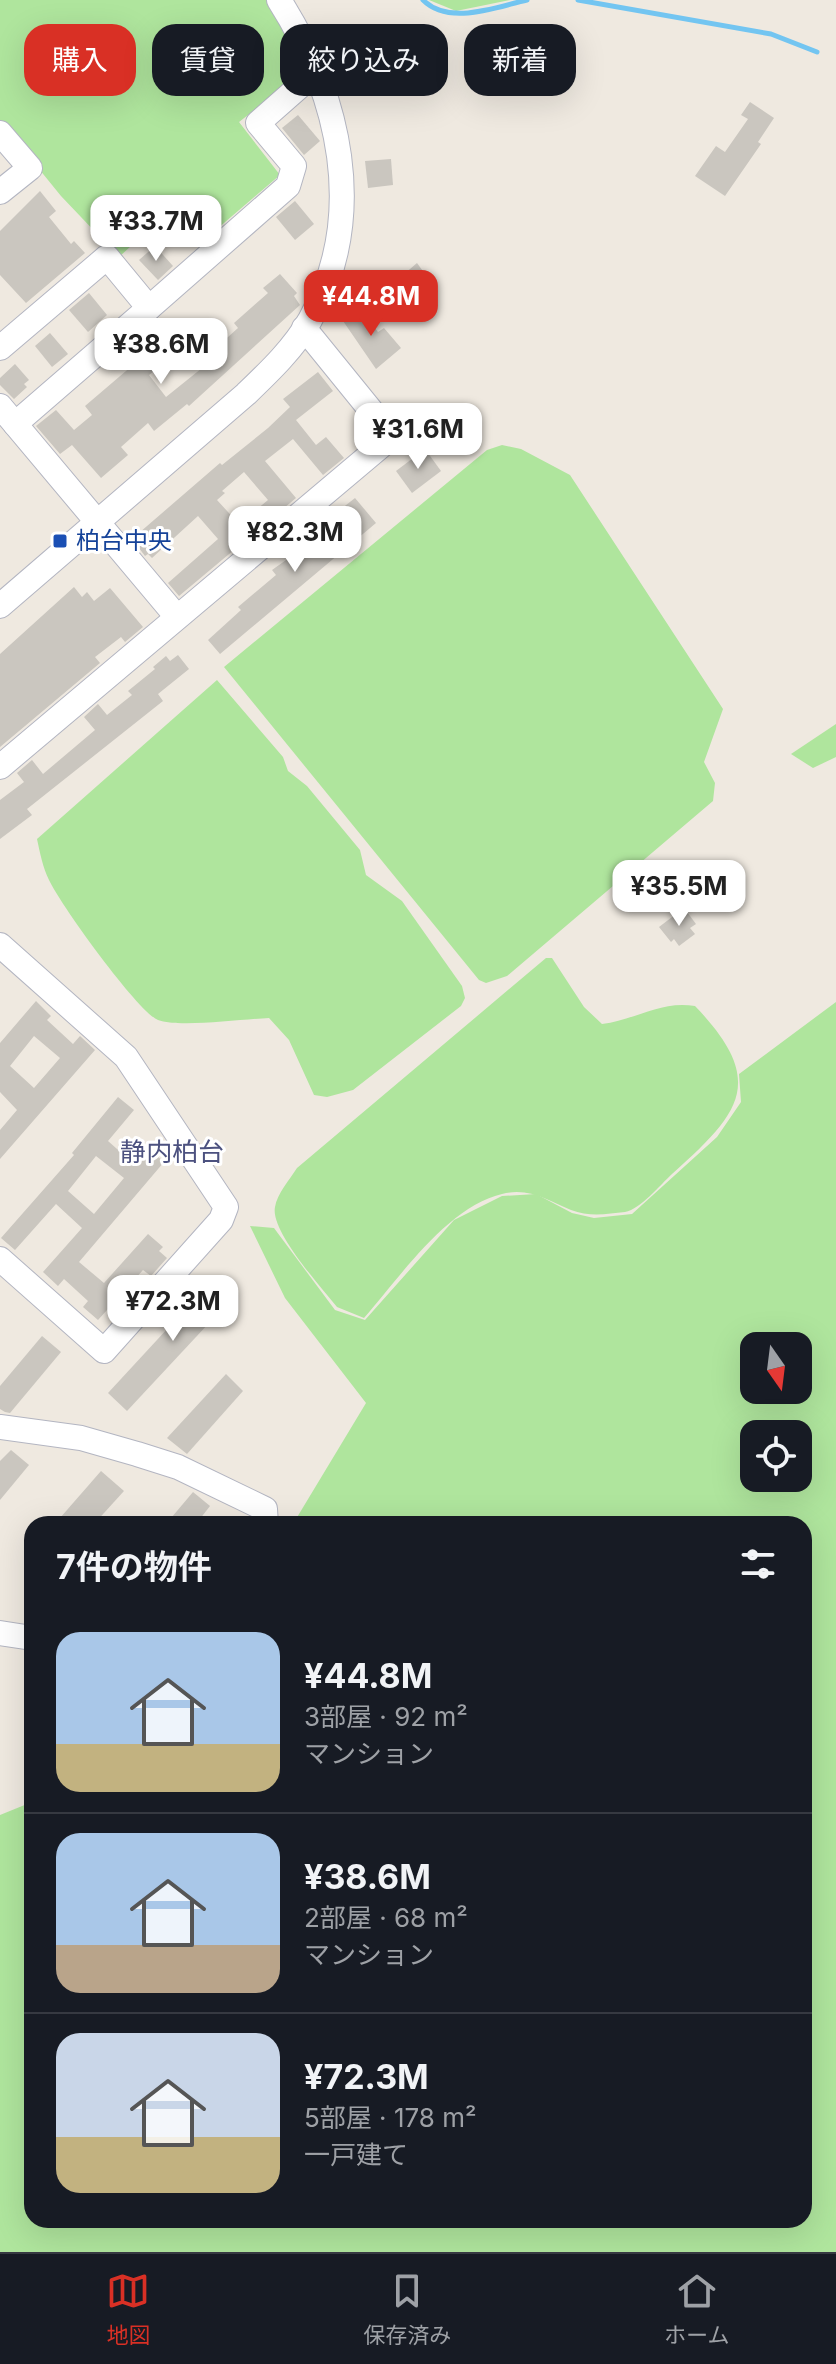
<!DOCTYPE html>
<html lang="ja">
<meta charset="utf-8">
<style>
body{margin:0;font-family:Inter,"Noto Sans JP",sans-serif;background:#242831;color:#f1f3f6;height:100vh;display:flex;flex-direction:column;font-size:30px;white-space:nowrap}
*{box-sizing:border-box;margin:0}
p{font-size:26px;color:#9ea1a6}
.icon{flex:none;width:44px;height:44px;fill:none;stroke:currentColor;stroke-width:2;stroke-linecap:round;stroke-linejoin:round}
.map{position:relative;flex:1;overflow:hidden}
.drawer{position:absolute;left:24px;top:1516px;width:788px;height:712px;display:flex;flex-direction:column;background:#171b24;border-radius:24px;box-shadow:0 8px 32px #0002}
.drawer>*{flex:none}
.top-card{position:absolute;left:24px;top:24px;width:788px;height:72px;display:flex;gap:16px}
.needle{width:52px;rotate:166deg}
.tools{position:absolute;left:740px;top:1332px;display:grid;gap:16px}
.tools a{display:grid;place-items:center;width:72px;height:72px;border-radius:16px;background:#171b24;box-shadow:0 8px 32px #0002;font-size:40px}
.price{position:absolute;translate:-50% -68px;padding:0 18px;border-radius:16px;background:#fff;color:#222;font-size:26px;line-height:52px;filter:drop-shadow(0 2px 4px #0008)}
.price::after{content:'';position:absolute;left:50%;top:48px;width:24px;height:18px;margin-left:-12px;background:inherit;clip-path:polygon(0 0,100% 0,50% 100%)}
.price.selected{background:#d93025;color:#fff}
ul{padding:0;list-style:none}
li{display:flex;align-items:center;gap:24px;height:200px;padding:0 32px}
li+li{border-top:2px solid #363941}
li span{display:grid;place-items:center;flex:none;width:224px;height:160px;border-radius:24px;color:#555}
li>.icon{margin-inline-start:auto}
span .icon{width:96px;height:96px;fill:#fffc;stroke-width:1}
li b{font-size:34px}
h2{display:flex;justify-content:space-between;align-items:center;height:96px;padding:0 32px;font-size:34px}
.tag{padding:0 28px;border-radius:24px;background:#171b24;box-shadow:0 8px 32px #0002;font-size:28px;line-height:72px}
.tag.selected{background:#d93025;color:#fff}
.tab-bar{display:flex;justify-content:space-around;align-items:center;height:112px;border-top:2px solid #363941;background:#171b24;font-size:22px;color:#9ea1a6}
.tab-bar a{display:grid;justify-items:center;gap:4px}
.tab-bar .selected{color:#d93025}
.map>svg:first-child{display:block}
</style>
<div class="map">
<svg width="836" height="2252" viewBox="0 0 836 2252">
<rect width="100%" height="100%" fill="#efe9e0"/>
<g fill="#afe59d" fill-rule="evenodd">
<polygon points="0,0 270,0 303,72 239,122 280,175 210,235 179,202 119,257 61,196 0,121"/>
<polygon points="429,0 510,0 456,11"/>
<polygon points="502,445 521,449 570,475 723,709 704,762 715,783 713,801 507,976 486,983 479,980 224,667 487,450"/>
<path d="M217,680L283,757L288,771L307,786L360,850L366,875L402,901L462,986L465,998L461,1006L353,1090L327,1097L314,1095L289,1040L269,1018C244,1019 178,1028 158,1020C138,1012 60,904 49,880C43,868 40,853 37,839Z"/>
<polygon points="836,724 836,757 813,768 791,754"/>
<path d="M546,958H552L584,1007L602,1024C635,1020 661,1000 695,1006C768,1082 740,1113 672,1174C660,1185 641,1209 625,1212C607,1214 589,1217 571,1210C548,1201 530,1187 502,1194C447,1207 400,1277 364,1318L337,1307C321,1287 270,1231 275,1207C277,1194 290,1179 297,1168Z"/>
<path d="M836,1002V2252H0V1815L32,1802V2220H804V1524H293L366,1403L285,1298L250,1226L274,1228L335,1310L365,1320L454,1220L502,1196L536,1194L572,1213L594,1218L632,1214L717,1137L741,1102L739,1074ZM754,1346H798V1390H754ZM754,1434H798V1478H754Z"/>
</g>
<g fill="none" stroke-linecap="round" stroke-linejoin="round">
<g stroke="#73c5f1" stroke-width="5">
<path d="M423,0C449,26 496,7 527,0"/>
<polyline points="578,0 771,34 817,52"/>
</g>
</g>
<g fill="#cac6bf" fill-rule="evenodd">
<polygon points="750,102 774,118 758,142 761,144 725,196 695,176 716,146 725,152 748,119 741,115"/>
<polygon points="298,115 320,141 304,155 282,128"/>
<polygon points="391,159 393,185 368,188 365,161"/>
<polygon points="40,191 56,211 49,217 71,244 74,241 85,253 26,303 0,275 0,231"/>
<polygon points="295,201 314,224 295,240 276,217"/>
<polygon points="155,246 173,266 158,280 139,260"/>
<polygon points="417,263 438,292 416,308 406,296 393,307 382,293"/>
<polygon points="280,274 297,293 294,296 300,305 189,406 187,404 154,431 148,423 121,447 128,455 101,478 72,445 60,454 36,426 56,410 74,430 92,415 85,406 133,365 126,357 160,330 178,351 149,375 166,397 212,360 208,355 238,328 234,323 268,293 263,288"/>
<polygon points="89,293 107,315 88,332 69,310"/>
<polygon points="357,306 378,332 384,328 401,348 376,369 341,318"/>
<polygon points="50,333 68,354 52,367 35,346"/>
<polygon points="15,364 29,380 24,384 27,387 14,399 0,385 0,378"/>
<path d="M318,372L333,391L296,420L316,445L326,437L344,458L323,475L293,439L265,461L296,498L179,596L168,583L218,539L198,516L152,558L148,554L145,556L132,539L220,463L222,465L268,428L290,407L283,399ZM244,472L268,500L239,524L217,500L225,493L222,491Z"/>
<polygon points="425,449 441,471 412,493 396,471"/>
<polygon points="355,498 376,523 220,654 208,640 241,610 238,607 276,575 272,570 310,543 313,547 343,522 336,513"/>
<polygon points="74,587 82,597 87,592 94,601 110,588 143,627 125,642 121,637 95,657 100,663 0,747 0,654"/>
<polygon points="178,655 189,669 158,694 163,701 27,809 32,815 0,839 0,800 24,782 17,773 32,760 43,774 95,730 84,717 98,704 107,715 132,695 128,691 155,669 153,667 166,656 170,661"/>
<polygon points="684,908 696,924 690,928 695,934 679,946 674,939 671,942 659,927"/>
<path d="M36,1001L51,1016L47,1020L73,1044L80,1036L95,1050L0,1159V1130L17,1110L0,1092V1043ZM34,1036L60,1058L34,1088L10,1066Z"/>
<path d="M118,1097L134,1110L108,1141L135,1165L149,1149L164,1162L79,1262L104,1283L148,1234L163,1247L159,1251L167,1258L151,1276L143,1270L98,1320L83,1307L88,1301L64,1279L58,1286L43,1272L82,1228L56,1204L15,1250L1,1238L74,1155L72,1153ZM96,1156L124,1178L94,1214L68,1191Z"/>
<polygon points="217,1275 237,1293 127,1411 108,1393"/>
<polygon points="42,1336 61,1352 10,1413 5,1412 0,1409 0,1386"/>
<polygon points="226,1374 243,1391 187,1454 167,1438"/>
<polygon points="11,1450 29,1465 0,1500 0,1461"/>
<polygon points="101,1471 124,1491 94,1524 67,1524 60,1518"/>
<polygon points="193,1492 210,1506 196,1524 166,1524"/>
</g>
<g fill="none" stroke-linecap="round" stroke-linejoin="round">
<g stroke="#b3b5c1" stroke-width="26">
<g id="minor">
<polyline points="0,133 30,168 0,192"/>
<polyline points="149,308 288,186 294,166 258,123 317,71"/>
<polyline points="0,348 107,257 149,308 15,424"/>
<polyline points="0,406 177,617"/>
<path d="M0,606L246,394C270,371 294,348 310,320C368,215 340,96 279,0"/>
<polyline points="0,767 382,445 386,429 304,328"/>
<polyline points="0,945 126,1057 226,1207 221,1220 104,1351 0,1259"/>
<polyline points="0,1427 81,1438 137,1454 178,1467 265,1509 266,1524"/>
<polyline points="0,1633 32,1638"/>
</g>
</g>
<use href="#minor" stroke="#fff" stroke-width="24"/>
</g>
<rect fill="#1a4fb4" stroke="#fff" stroke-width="3" x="52" y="533" width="16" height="16" rx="4"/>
<g text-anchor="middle" stroke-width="6" stroke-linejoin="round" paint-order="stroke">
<g font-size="24" fill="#164399" stroke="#fff" text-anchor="start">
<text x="76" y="549">柏台中央</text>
</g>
<g font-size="26" fill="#4c517f" stroke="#fff">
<text x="172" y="1161">静内柏台</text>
</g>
</g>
</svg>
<div class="tools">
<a><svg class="needle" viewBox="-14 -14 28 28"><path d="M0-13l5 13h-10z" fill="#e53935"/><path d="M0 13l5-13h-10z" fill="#9ea1a6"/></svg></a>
<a><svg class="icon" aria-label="locate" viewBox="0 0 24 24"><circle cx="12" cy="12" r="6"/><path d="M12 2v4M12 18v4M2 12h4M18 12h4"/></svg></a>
</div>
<b class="price" style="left:156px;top:263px">¥33.7M</b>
<b class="price selected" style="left:371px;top:338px">¥44.8M</b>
<b class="price" style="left:161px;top:386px">¥38.6M</b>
<b class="price" style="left:418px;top:471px">¥31.6M</b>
<b class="price" style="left:295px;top:574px">¥82.3M</b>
<b class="price" style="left:679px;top:928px">¥35.5M</b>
<b class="price" style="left:173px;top:1343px">¥72.3M</b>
<div class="top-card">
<a class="tag selected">購入</a>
<a class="tag">賃貸</a>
<a class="tag">絞り込み</a>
<a class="tag">新着</a>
</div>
<section class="drawer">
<h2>7件の物件<svg class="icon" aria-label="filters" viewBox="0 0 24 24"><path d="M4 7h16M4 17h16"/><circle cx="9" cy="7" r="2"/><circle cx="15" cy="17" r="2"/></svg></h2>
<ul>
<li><span style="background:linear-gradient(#a9c7e8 70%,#c2b280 0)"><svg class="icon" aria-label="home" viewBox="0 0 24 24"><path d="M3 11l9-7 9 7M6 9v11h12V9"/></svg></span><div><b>¥44.8M</b><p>3部屋 · 92 m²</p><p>マンション</p></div></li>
<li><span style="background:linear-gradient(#a9c7e8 70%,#b9a48a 0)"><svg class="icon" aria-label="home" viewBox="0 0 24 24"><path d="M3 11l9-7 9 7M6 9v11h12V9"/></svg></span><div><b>¥38.6M</b><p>2部屋 · 68 m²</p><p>マンション</p></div></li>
<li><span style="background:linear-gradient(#c9d6e8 65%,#c2b280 0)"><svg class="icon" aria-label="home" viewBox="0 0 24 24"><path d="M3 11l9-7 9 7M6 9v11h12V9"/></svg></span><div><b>¥72.3M</b><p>5部屋 · 178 m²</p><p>一戸建て</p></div></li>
</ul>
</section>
</div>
<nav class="tab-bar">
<a class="selected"><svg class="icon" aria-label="map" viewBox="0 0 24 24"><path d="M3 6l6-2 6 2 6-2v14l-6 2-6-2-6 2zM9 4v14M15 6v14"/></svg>地図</a>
<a><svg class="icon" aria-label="saved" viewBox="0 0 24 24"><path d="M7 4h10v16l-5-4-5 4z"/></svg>保存済み</a>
<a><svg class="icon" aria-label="home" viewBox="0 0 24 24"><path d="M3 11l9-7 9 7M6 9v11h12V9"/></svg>ホーム</a>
</nav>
